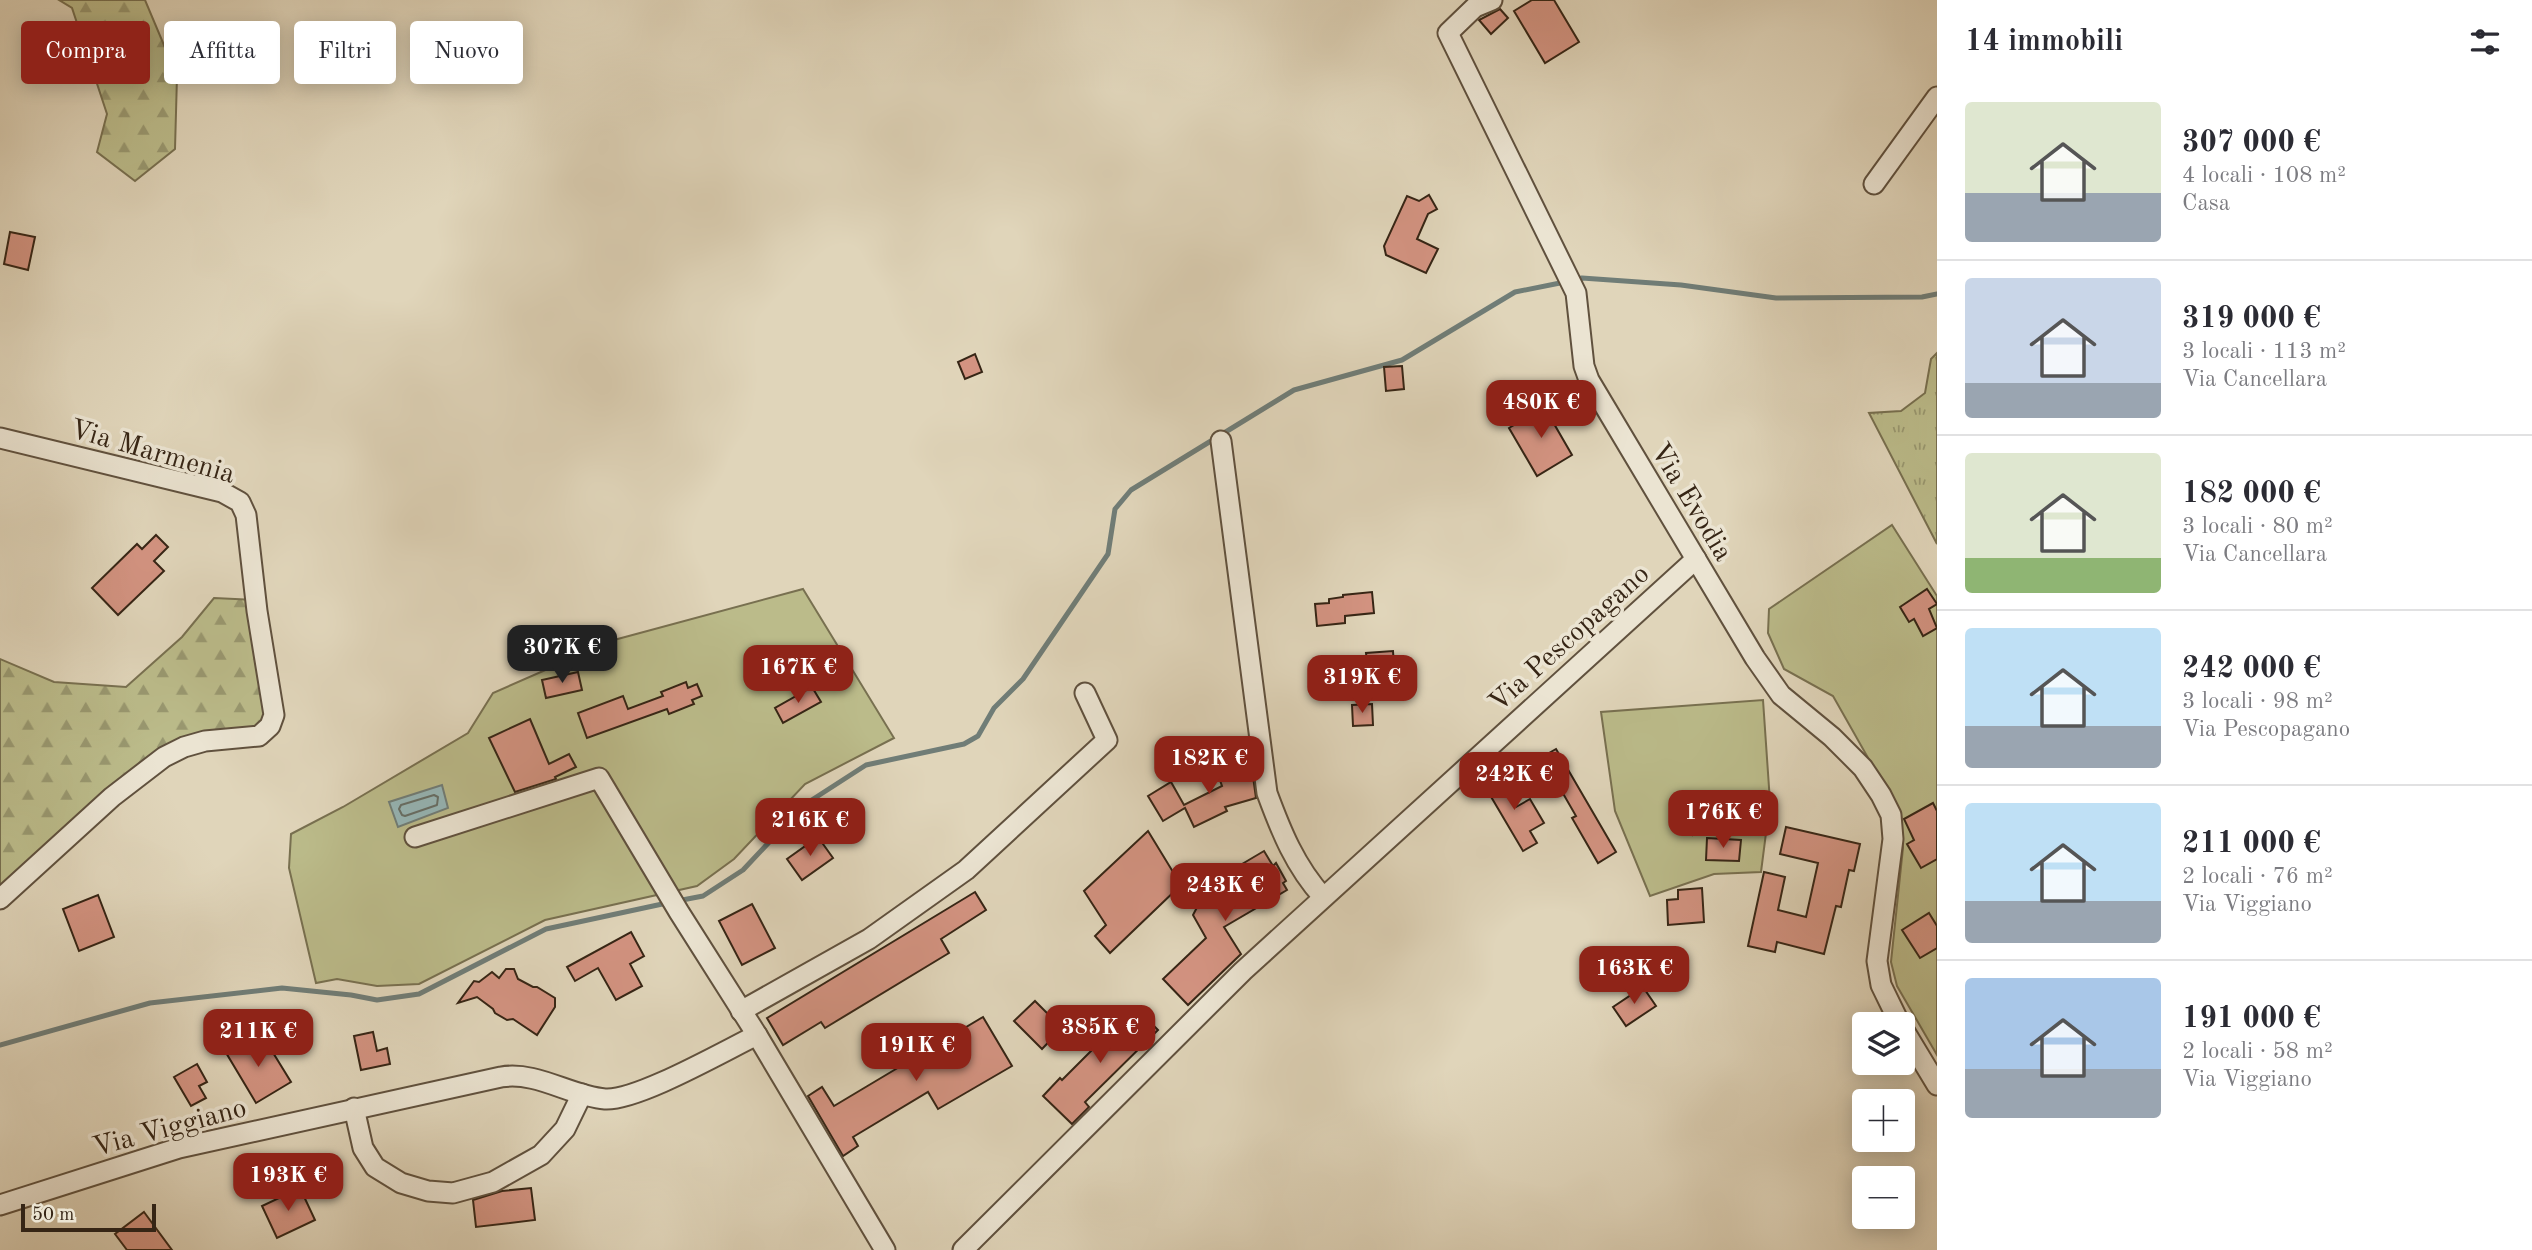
<!DOCTYPE html>
<html lang="it">
<meta charset="utf-8">
<style>
body{margin:0;font-family:"Old Standard TT",serif;background:#f7f7f7;color:#2b2b33;height:100vh;display:flex;flex-direction:column;font-size:26px;white-space:nowrap}
*{box-sizing:border-box;margin:0}
p{font-size:23px;color:#7c7c81}
.icon{flex:none;width:38px;height:38px;fill:none;stroke:currentColor;stroke-width:2;stroke-linecap:round;stroke-linejoin:round}
.map{position:relative;flex:1;overflow:hidden}
.side{display:flex;flex-direction:column;background:#fff;width:595px}
.side>*{flex:none}
.guide{position:absolute;left:21px;top:21px;width:665px;height:63px;display:flex;gap:14px}
.controls{position:absolute;left:1852px;top:1012px;display:grid;gap:14px}
.controls a{display:grid;place-items:center;width:63px;height:63px;border-radius:7px;background:#fff;box-shadow:0 4px 18px #0003;font-size:35px}
.scale{position:absolute;left:21px;bottom:18px;width:135px;box-sizing:border-box;padding-left:7px;border:4px solid #362515;border-top:0;font-size:19px;line-height:24px;white-space:nowrap;color:#362515;-webkit-text-stroke:5px #ebe4d2;paint-order:stroke}
.price{position:absolute;translate:-50% -60px;padding:0 16px;border-radius:14px;background:#8f2418;color:#fff;font-size:23px;line-height:46px;filter:drop-shadow(0 2px 4px #0008)}
.price::after{content:'';position:absolute;left:50%;top:42px;width:21px;height:16px;margin-left:-10px;background:inherit;clip-path:polygon(0 0,100% 0,50% 100%)}
.price.selected{background:#222;color:#fff}
ul{padding:0;list-style:none}
li{display:flex;align-items:center;gap:21px;height:175px;padding:0 28px}
li+li{border-top:2px solid #e1e1e2}
li span{display:grid;place-items:center;flex:none;width:196px;height:140px;border-radius:7px;color:#555}
li>.icon{margin-inline-start:auto}
span .icon{width:84px;height:84px;fill:#fffc;stroke-width:1}
li b{font-size:30px}
h2{display:flex;justify-content:space-between;align-items:center;height:84px;padding:0 28px;font-size:30px}
.pill{padding:0 24px;border-radius:7px;background:#fff;box-shadow:0 4px 18px #0003;font-size:24px;line-height:63px}
.pill.selected{background:#8f2418;color:#fff}
main{display:flex;flex:1;min-height:0}
.map>svg:first-child{display:block}
</style>
<main>
<div class="map">
<svg width="1937" height="1250" viewBox="0 0 1937 1250">
<defs>
<pattern id="grass-tufts" width="24" height="20" patternUnits="userSpaceOnUse" patternTransform="scale(1.75)"><rect width="24" height="20" fill="#bbbb8a"/><path d="M3 7l-1-3M5 7V3M7 7l1-3M15 17l-1-3M17 17v-4M19 17l1-3" fill="none" stroke="#999870"/></pattern>
<pattern id="forest-firs" width="22" height="20" patternUnits="userSpaceOnUse" patternTransform="scale(1.75)"><rect width="22" height="20" fill="#bbbb8a"/><path d="M5 1l3.5 6h-7zM16 11l3.5 6h-7z" fill="#999870"/></pattern>
</defs>
<rect width="100%" height="100%" fill="#e0d5ba"/>
<filter id="stains"><feTurbulence type="fractalNoise" baseFrequency=".00286" numOctaves="4"/><feColorMatrix values="0 0 0 0 .2 0 0 0 0 .09 0 0 0 0 .02 0 0 0 .5 -.17"/></filter>
<radialGradient id="worn" r=".72"><stop offset=".6" stop-color="#630" stop-opacity="0"/><stop offset="1" stop-color="#630" stop-opacity=".3"/></radialGradient>
<polygon fill="url(#grass-tufts)" stroke="#787050" stroke-width="2" points="1937,353 1937,544 1869,413 1901,411 1925,393 1931,359"/>
<g fill="url(#forest-firs)" stroke="#787050" stroke-width="2">
<polygon points="59,0 145,0 177,76 175,149 135,181 97,152 107,114 72,8"/>
<polygon points="214,598 256,600 273,721 191,744 0,894 0,659 54,682 126,687 182,637"/>
</g>
<g fill="#bbbb8a" stroke="#787050" stroke-width="2">
<polygon points="1892,525 1937,596 1937,1055 1897,986 1891,962 1903,848 1901,816 1833,696 1784,669 1768,633 1769,609"/>
<polygon points="803,589 894,738 805,784 734,859 697,886 545,920 419,984 377,986 337,979 316,983 289,868 291,834 343,807 468,733 493,693 614,640"/>
<polygon points="1763,700 1770,802 1761,872 1714,874 1650,896 1615,811 1601,712"/>
</g>
<polygon fill="#96b7b8" stroke="#707d77" stroke-width="2" points="442,785 448,808 398,827 389,802"/>
<g fill="none" stroke-linecap="round" stroke-linejoin="round">
<polygon stroke="#666e66" stroke-width="2" points="434,795 438,797 437,805 405,816 402,815 399,809 401,805"/>
<g stroke="#707d77" stroke-width="5">
<polyline points="1574,280 1582,278 1681,285 1776,298 1922,297 1937,294"/>
<polyline points="677,901 703,896 743,870 804,805 866,765 964,744 978,736 994,708 1023,679 1108,554 1115,509 1131,490 1294,390 1402,360 1515,292 1565,282"/>
<polyline points="0,1045 150,1003 282,988 351,995 377,1000 419,994 546,929 667,903"/>
</g>
</g>
<g fill="#d39381" stroke="#362515" stroke-width="2">
<polygon points="1532,0 1554,0 1579,42 1545,63 1514,11"/>
<polygon points="1500,9 1508,18 1491,34 1479,20"/>
<polygon points="1429,195 1437,209 1428,214 1417,239 1438,249 1426,273 1386,255 1384,246 1407,196 1419,201"/>
<polygon points="10,232 35,237 28,270 4,264"/>
<polygon points="975,354 982,372 965,379 958,362"/>
<polygon points="1402,366 1404,389 1386,391 1384,367"/>
<polygon points="1551,403 1560,418 1553,422 1572,455 1537,476 1509,428"/>
<polygon points="156,535 168,547 154,561 164,571 118,615 92,588 137,544 142,549"/>
<polygon points="1927,589 1937,604 1929,609 1937,628 1923,636 1914,619 1909,622 1900,607"/>
<polygon points="1372,592 1374,613 1345,616 1345,623 1317,626 1315,604 1329,603 1329,599 1343,597 1343,595"/>
<polygon points="1393,651 1394,666 1384,667 1384,678 1360,680 1358,662 1367,661 1366,653"/>
<polygon points="578,672 582,690 546,698 542,680"/>
<polygon points="686,682 688,688 697,684 702,696 692,700 694,704 669,714 667,709 587,738 578,713 623,696 628,709 663,696 661,692"/>
<polygon points="812,687 821,702 783,723 775,708"/>
<polygon points="1372,704 1373,725 1353,726 1352,705"/>
<polygon points="530,719 549,764 569,754 576,767 555,777 556,779 515,792 489,738"/>
<polygon points="1556,749 1616,852 1598,863 1572,818 1576,816 1542,757"/>
<polygon points="1251,762 1256,798 1225,807 1227,811 1194,827 1185,808 1163,821 1148,796 1171,782 1184,805 1222,786 1217,772"/>
<polygon points="1494,770 1516,807 1530,799 1544,823 1530,831 1537,843 1523,851 1480,778"/>
<polygon points="1933,803 1937,811 1937,859 1921,868 1907,844 1914,840 1904,819"/>
<polygon points="1675,806 1696,811 1692,835 1676,832 1672,819"/>
<polygon points="1786,827 1860,844 1854,871 1849,870 1841,907 1836,906 1824,954 1777,942 1775,952 1748,946 1764,872 1785,877 1778,910 1806,917 1818,863 1780,854"/>
<polygon points="1148,831 1181,885 1110,953 1095,936 1106,925 1084,891"/>
<polygon points="818,837 833,858 802,880 787,859"/>
<polygon points="1707,838 1741,840 1739,861 1706,860"/>
<polygon points="1264,851 1273,866 1276,863 1286,881 1283,883 1287,890 1224,927 1241,954 1188,1005 1163,979 1206,938 1193,915 1204,894 1219,887 1215,880"/>
<polygon points="1702,888 1704,922 1668,925 1667,900 1678,899 1678,890"/>
<polygon points="975,892 986,910 941,939 949,953 825,1028 821,1022 783,1045 767,1018"/>
<polygon points="98,895 114,937 79,951 63,909"/>
<polygon points="752,904 775,948 742,965 719,921"/>
<polygon points="1929,913 1937,926 1937,948 1920,958 1902,930"/>
<polygon points="631,932 644,956 630,964 642,986 616,1000 598,968 575,981 567,967"/>
<polygon points="506,969 514,969 518,979 533,987 537,987 555,998 555,1007 537,1035 513,1019 507,1020 495,1013 493,1009 477,997 458,1003 474,981 479,982 492,972 499,978"/>
<polygon points="1643,987 1656,1006 1626,1026 1613,1007"/>
<polygon points="1035,1001 1062,1028 1042,1049 1014,1021"/>
<polygon points="1135,1007 1158,1030 1085,1102 1089,1107 1072,1124 1043,1096 1060,1078 1062,1080"/>
<polygon points="983,1017 1012,1066 938,1109 928,1092 853,1137 858,1146 843,1156 808,1096 822,1087 834,1106"/>
<polygon points="373,1032 377,1051 387,1048 390,1064 361,1070 354,1036"/>
<polygon points="264,1038 291,1082 256,1103 225,1051 244,1040 248,1047"/>
<polygon points="197,1064 207,1082 199,1086 206,1098 191,1106 174,1077"/>
<polygon points="300,1188 315,1220 277,1238 262,1206"/>
<polygon points="531,1188 535,1220 476,1227 473,1200 502,1191"/>
<polygon points="144,1212 172,1250 127,1250 115,1234"/>
</g>
<g fill="none" stroke-linecap="round" stroke-linejoin="round">
<g stroke="#60513e" stroke-width="23">
<g id="minor">
<polyline points="1492,0 1475,7 1448,33 1576,293 1584,366 1589,380 1755,658 1781,695 1832,737 1863,768 1881,795 1891,815 1893,839 1877,961 1881,985 1900,1024"/>
<polyline points="1874,184 1937,97"/>
<polyline points="0,438 222,492 240,502 246,515 257,611 274,715 270,726 259,736 205,741 184,747 164,757 112,797 0,899"/>
<path d="M1221,441L1267,793C1281,831 1295,866 1323,897"/>
<polyline points="415,837 599,778 679,912 757,1035"/>
<polyline points="741,1011 869,939 966,870 1107,740 1085,693"/>
<polyline points="1902,1027 1937,1085"/>
<polyline points="354,1108 363,1148 375,1167 401,1183 428,1191 453,1193 493,1182 541,1155 565,1129 582,1094"/>
<path d="M0,1205L179,1148L501,1077C537,1071 570,1096 605,1099C637,1101 724,1051 757,1035L885,1250"/>
<polyline points="963,1250 1243,971 1696,559"/>
</g>
</g>
<use href="#minor" stroke="#ebe4d2" stroke-width="19"/>
</g>
<g text-anchor="middle" stroke-width="7" stroke-linejoin="round" paint-order="stroke">
<g font-size="28" fill="#362515" stroke="#ebe4d2">
<text transform="translate(153 450) rotate(16)" y="10">Via Marmenia</text>
<text transform="translate(1693 501) rotate(59)" y="10">Via Evodia</text>
<text transform="translate(1568 637) rotate(-42)" y="10">Via Pescopagano</text>
<text transform="translate(169 1126) rotate(-15)" y="10">Via Viggiano</text>
</g>
</g>
<rect width="100%" height="100%" filter="url(#stains)"/>
<rect width="100%" height="100%" fill="url(#worn)"/>
</svg>
<div class="controls">
<a><svg class="icon" aria-label="layers" viewBox="0 0 24 24"><path d="M12 4l9 5-9 5-9-5zM3 14l9 5 9-5"/></svg></a>
<a>+</a>
<a>−</a>
</div>
<div class="scale">50 m</div>
<b class="price" style="left:1541px;top:440px">480K €</b>
<b class="price selected" style="left:562px;top:685px">307K €</b>
<b class="price" style="left:798px;top:705px">167K €</b>
<b class="price" style="left:1362px;top:715px">319K €</b>
<b class="price" style="left:1209px;top:796px">182K €</b>
<b class="price" style="left:1514px;top:812px">242K €</b>
<b class="price" style="left:1723px;top:850px">176K €</b>
<b class="price" style="left:810px;top:858px">216K €</b>
<b class="price" style="left:1225px;top:923px">243K €</b>
<b class="price" style="left:1634px;top:1006px">163K €</b>
<b class="price" style="left:1100px;top:1065px">385K €</b>
<b class="price" style="left:258px;top:1069px">211K €</b>
<b class="price" style="left:916px;top:1083px">191K €</b>
<b class="price" style="left:288px;top:1213px">193K €</b>
<div class="guide">
<a class="pill selected">Compra</a>
<a class="pill">Affitta</a>
<a class="pill">Filtri</a>
<a class="pill">Nuovo</a>
</div>
</div>
<section class="side">
<h2>14 immobili<svg class="icon" aria-label="filters" viewBox="0 0 24 24"><path d="M4 7h16M4 17h16"/><circle cx="9" cy="7" r="2"/><circle cx="15" cy="17" r="2"/></svg></h2>
<ul>
<li><span style="background:linear-gradient(#dfe7d0 65%,#9aa5b1 0)"><svg class="icon" aria-label="home" viewBox="0 0 24 24"><path d="M3 11l9-7 9 7M6 9v11h12V9"/></svg></span><div><b>307 000 €</b><p>4 locali · 108 m²</p><p>Casa</p></div></li>
<li><span style="background:linear-gradient(#c9d6e8 75%,#9aa5b1 0)"><svg class="icon" aria-label="home" viewBox="0 0 24 24"><path d="M3 11l9-7 9 7M6 9v11h12V9"/></svg></span><div><b>319 000 €</b><p>3 locali · 113 m²</p><p>Via Cancellara</p></div></li>
<li><span style="background:linear-gradient(#dfe7d0 75%,#8fb573 0)"><svg class="icon" aria-label="home" viewBox="0 0 24 24"><path d="M3 11l9-7 9 7M6 9v11h12V9"/></svg></span><div><b>182 000 €</b><p>3 locali · 80 m²</p><p>Via Cancellara</p></div></li>
<li><span style="background:linear-gradient(#bfe0f5 70%,#9aa5b1 0)"><svg class="icon" aria-label="home" viewBox="0 0 24 24"><path d="M3 11l9-7 9 7M6 9v11h12V9"/></svg></span><div><b>242 000 €</b><p>3 locali · 98 m²</p><p>Via Pescopagano</p></div></li>
<li><span style="background:linear-gradient(#bfe0f5 70%,#9aa5b1 0)"><svg class="icon" aria-label="home" viewBox="0 0 24 24"><path d="M3 11l9-7 9 7M6 9v11h12V9"/></svg></span><div><b>211 000 €</b><p>2 locali · 76 m²</p><p>Via Viggiano</p></div></li>
<li><span style="background:linear-gradient(#a9c7e8 65%,#9aa5b1 0)"><svg class="icon" aria-label="home" viewBox="0 0 24 24"><path d="M3 11l9-7 9 7M6 9v11h12V9"/></svg></span><div><b>191 000 €</b><p>2 locali · 58 m²</p><p>Via Viggiano</p></div></li>
</ul>
</section>
</main>
